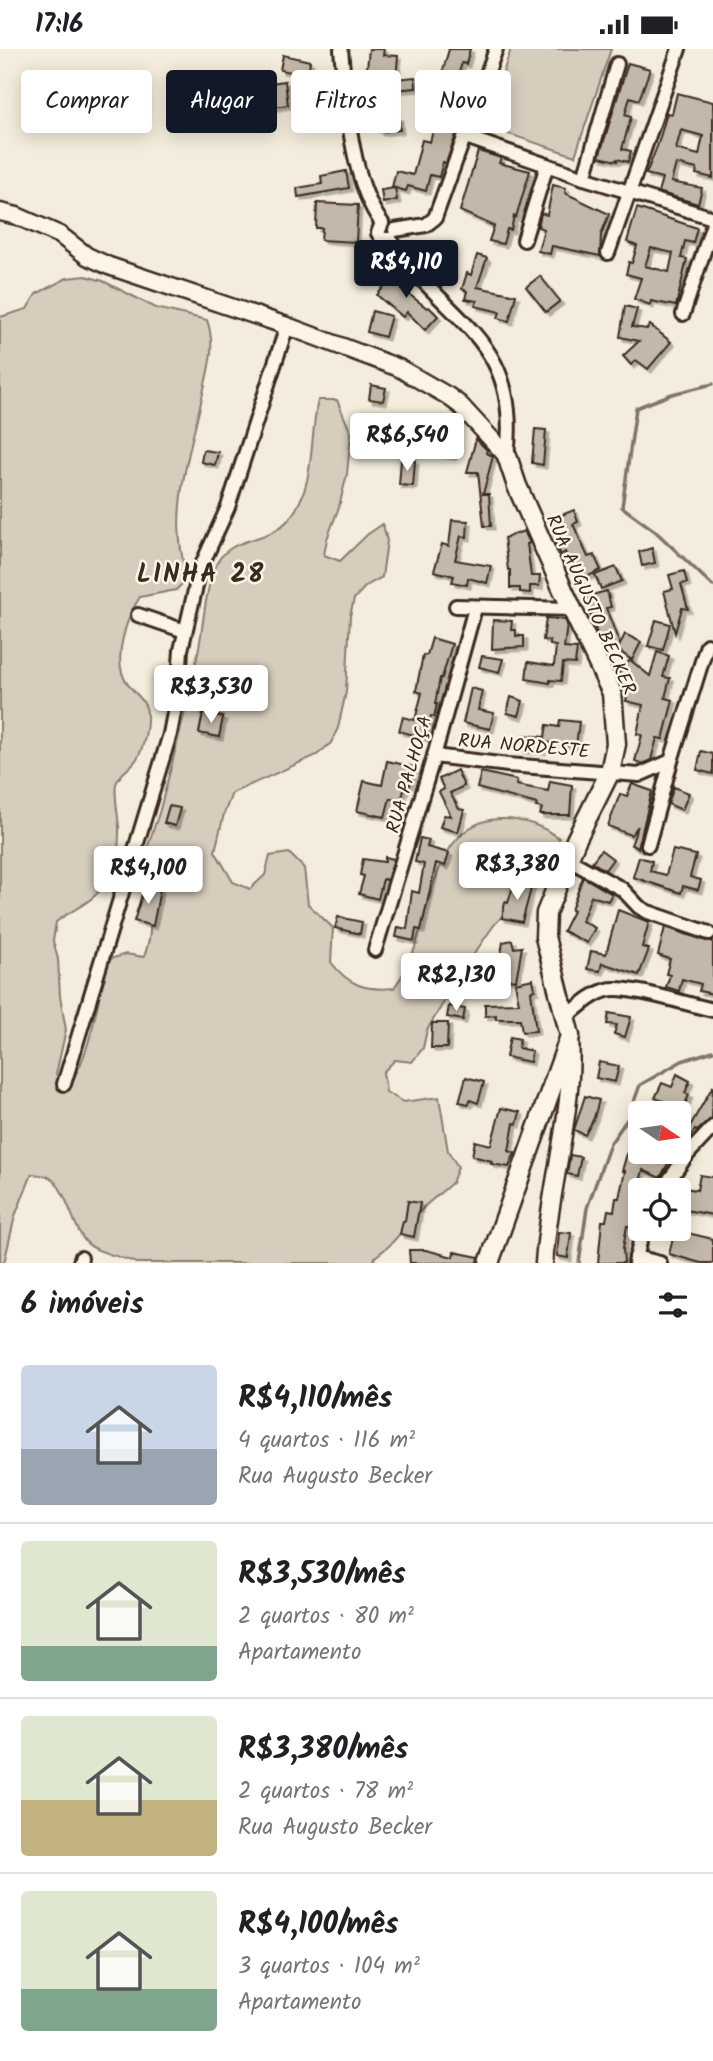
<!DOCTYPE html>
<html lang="pt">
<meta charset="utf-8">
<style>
body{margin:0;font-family:Kalam,sans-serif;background:#f6f6f6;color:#202124;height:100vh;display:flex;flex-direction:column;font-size:26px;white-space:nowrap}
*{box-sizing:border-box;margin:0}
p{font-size:23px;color:#757577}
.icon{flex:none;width:38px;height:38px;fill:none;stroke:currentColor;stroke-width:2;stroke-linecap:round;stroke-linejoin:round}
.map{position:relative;height:1214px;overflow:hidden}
.side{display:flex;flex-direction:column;background:#fff;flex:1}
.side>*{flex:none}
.guide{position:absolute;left:21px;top:21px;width:672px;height:63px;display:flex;gap:14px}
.needle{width:46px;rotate:103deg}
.controls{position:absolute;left:628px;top:1052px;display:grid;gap:14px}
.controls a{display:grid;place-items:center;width:63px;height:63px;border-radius:7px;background:#fff;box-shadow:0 4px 18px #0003;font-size:35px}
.price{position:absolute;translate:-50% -60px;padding:0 16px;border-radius:7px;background:#fff;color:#222;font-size:23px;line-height:46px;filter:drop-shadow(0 2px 4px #0008)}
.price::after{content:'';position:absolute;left:50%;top:42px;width:21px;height:16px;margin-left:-10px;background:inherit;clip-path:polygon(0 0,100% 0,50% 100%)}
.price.current{background:#111827;color:#fff}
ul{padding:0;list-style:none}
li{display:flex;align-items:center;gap:21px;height:175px;padding:0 21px}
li+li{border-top:2px solid #e0e0e0}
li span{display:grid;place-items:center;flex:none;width:196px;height:140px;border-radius:7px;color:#555}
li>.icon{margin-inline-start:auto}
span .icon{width:84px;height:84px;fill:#fffc;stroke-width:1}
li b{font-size:30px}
h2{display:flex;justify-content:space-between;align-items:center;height:84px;padding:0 21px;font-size:30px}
.chip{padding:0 24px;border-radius:7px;background:#fff;box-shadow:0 4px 18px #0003;font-size:24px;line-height:63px}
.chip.current{background:#111827;color:#fff}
.status{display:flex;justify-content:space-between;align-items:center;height:49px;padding:0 35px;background:#fff;direction:ltr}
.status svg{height:19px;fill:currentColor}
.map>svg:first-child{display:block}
</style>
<div class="status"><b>17:16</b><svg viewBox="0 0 49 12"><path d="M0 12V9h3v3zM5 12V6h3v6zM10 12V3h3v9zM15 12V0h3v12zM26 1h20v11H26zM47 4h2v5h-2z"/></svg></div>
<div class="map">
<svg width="713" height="1214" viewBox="0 0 713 1214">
<defs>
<filter id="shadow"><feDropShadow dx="3.5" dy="3.5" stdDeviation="0" flood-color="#0004"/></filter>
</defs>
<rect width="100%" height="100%" fill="#f4eddd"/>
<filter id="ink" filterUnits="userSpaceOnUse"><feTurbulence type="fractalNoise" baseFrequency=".0143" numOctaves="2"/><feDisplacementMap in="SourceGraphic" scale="14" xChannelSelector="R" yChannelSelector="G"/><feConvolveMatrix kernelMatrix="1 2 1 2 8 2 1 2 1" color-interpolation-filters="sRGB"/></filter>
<g filter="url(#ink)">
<g fill="#d6cdbd" stroke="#887c6e" stroke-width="2">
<polygon points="511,0 611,0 575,107 485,77"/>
<path d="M86,227L103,232L156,259L207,271C216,297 209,317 203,344C190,405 166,468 188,529L176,541L140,548C127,567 111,612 127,634C133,643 147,652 147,664C148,677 144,700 136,711C130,720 120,723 116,735C114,744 118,767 119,778C120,808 113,835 87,853C77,860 66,865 56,873L53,892L58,910L60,947L66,981L56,1025L66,1039C90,1014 99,945 107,911L126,905L144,908C148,896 152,883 149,871C144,851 138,842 142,820C146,800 153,782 159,764C168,731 176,699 184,666C189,645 194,624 198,603C204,576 204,546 214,520C228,484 267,497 290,469C316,436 309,390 318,351H337L351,384L347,425L339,458L327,490L324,506L340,512L368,485L383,475L387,492L382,528L366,537L354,550L350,567L346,643L338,679L331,694L317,706L232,744L224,765L215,802L233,833L250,840L265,826L270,807L289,804L304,819L308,855L333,879L331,913C348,936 365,942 394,939C406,922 414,905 419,885C432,843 442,772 499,770C521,769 541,776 559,789L557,807L494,876L465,918L427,981L423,999L412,1013L395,1011L383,1023L386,1043L403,1053L439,1048L448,1102L458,1118L452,1134L426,1156L389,1197L375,1208L373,1214H136C121,1207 95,1204 85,1192C72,1176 67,1139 49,1128C45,1126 37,1126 32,1125L15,1167L4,1214H0V268L27,260L36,245L67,229Z"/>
</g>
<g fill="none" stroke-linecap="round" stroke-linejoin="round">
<g stroke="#817466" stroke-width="3.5">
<polyline points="713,335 672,345 636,359 622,458 655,482 713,537"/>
<polyline points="579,1214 587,1159 610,1095 628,1069 640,1036 682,1012 713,1002"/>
</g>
</g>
<g fill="#c3b9aa" stroke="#3b2a1e" stroke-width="2" fill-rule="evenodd" filter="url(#shadow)">
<polygon points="369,0 384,0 383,6 398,7 396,30 415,28 416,39 368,43 365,39"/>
<polygon points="449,0 470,0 466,15 462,14 456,33 462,35 450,81 457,83 446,114 443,113 439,128 430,126 426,142 408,137 406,142 392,138 396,122 413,126 422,91 430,93 443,45 437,43"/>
<polygon points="283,6 310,12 308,26 280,21"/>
<polygon points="628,14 650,20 639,51 630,48 625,66 631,68 622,100 631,102 628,113 617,110 617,112 599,108"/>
<polygon points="285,32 288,56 268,59 264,35"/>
<path d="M677,44L713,53V129L696,125L697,120L676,115L671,133L702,139L698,155L658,143L662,129L646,125L658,95L667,64L672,65ZM681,81L703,87L699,106L676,100Z"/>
<polygon points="399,68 400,81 379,83 378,70"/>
<polygon points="478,102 501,109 499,114 530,122 516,168 514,167 511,181 507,180 503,195 489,192 494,177 460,162"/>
<polygon points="346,122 349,139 298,148 297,139 322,135 321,127"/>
<polygon points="553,136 566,139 565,144 609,165 601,186 600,207 552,197 550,205 538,202 544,180 538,178 541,164 547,166"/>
<polygon points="395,139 397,151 383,154 381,141"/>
<polygon points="317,154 358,156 356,193 321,191 322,179 316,179"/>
<path d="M637,159L697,179L693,194L685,192L681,209L687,210L676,257L651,252L650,256L634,250L641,229L626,225L629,213L632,214L637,197L627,193ZM651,199L673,204L669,223L645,217Z"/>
<polygon points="426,196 438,207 429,217 418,205"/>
<polygon points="477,206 487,209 477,238 516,246 509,272 498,269 500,263 475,257 477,252 465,250 467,242 462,240 467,224 471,226"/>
<polygon points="400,218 411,231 402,240 427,259 429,258 438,267 425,281 407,263 403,268 377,246"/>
<polygon points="540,227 560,252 546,263 526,238"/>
<polygon points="625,257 637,260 632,278 647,280 650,276 671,293 648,320 636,311 631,316 623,307 639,292 620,288"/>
<polygon points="372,262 391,267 385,288 367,283"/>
<polygon points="371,336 386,339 383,352 369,350"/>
<polygon points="443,369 459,372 452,407 436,404"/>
<polygon points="535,380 546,381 543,416 532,414"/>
<polygon points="476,390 487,401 486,404 493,407 483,445 489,445 491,477 484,477 478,423 467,423"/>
<polygon points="203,401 218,403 215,416 201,413"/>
<polygon points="401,411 415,412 413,437 399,436"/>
<polygon points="574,461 578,473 573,475 588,508 594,506 601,521 578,532 565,503 561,506 554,491 561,488 554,469"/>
<polygon points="452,471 468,472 467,488 461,487 455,511 491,517 487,534 468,529 467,536 452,533 454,527 434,522 442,495 449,497"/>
<polygon points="524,482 530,494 527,495 531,527 540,527 539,537 530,537 530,544 520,543 520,539 510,539 510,521 508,521 504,489"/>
<polygon points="652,499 655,514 642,517 639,503"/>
<polygon points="616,518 622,532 601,540 595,526"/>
<polygon points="684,522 687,534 681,535 688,560 682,559 675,584 664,542 673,540 669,526"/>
<polygon points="607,542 611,558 606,559 620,596 625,585 641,593 632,611 598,587 590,565 593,564 588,547"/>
<polygon points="546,569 565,571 567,575 564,599 577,600 575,615 563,614 561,632 550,631 550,634 526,630 528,613 554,617 556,597 550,596 550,592 543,591"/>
<polygon points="493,571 512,572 511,581 516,581 516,587 524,587 524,598 492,600"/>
<polygon points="656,571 670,575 663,601 648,597"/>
<polygon points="432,589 452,595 442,629 440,629 435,655 437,655 434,668 431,667 425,689 399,682 403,668 415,671 422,644 416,642 423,606 427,606"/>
<polygon points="657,603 669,607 663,628 670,629 665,649 673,651 663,690 657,689 651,711 643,715 635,712 642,686 637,685 643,656 626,652 629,639 616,627 630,611 650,627"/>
<polygon points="482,607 503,610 499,623 479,618"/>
<polygon points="471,639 482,642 478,661 494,664 490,680 463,674"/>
<polygon points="511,648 523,652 519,667 507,664"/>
<polygon points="203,664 223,668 219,688 199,684"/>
<polygon points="560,671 579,673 576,697 544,693 547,676 559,678"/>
<polygon points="523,686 544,688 542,702 521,701"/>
<polygon points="701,702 713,705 713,725 697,721"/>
<polygon points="387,712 414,718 410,736 406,735 401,751 390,749 385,768 357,762 364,732 382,736"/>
<polygon points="457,721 464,737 450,744 459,760 464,761 458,783 440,778 444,766 451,767 439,743 444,740 439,730"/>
<polygon points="481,723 517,731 516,736 548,742 550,732 572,736 570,766 540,766 542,759 536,758 537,755 477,739"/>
<polygon points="632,735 652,742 638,799 631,796 638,777 631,786 608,777 620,745 627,747"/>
<polygon points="674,738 689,744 682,761 668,755"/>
<polygon points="169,757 180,759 175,777 164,774"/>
<polygon points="420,789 429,791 427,798 449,804 445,817 436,814 421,881 416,880 414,892 396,888 398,878 407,880 412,842 419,844 424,815 415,813"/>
<polygon points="601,801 613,810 605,821 592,813"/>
<polygon points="673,801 696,806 690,828 701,831 698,841 683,837 681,844 633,828 639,808 652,812 650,822 666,826"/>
<polygon points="385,808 394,810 387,831 383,830 378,850 359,845 364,827 360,826 363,810 385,813"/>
<polygon points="583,828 612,845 608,852 591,847 582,872 595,879 587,894 563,882 573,862 571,861"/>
<polygon points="515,831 532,836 522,873 502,869 505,853 508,854"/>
<polygon points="145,836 160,840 153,877 134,872"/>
<polygon points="618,861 649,873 642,898 649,900 639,926 602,914 600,922 587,920 591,902 606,905"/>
<polygon points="338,868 362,873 360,885 335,879"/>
<polygon points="665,878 706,892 713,892 713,945 699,942 701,935 682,930 679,942 666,938 670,926 666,925 670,910 658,906"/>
<polygon points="512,891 514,899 522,898 516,931 497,928 503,893"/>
<polygon points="533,930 535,941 531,942 536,982 522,983 520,970 496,970 496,966 485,967 485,955 519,954 515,934"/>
<polygon points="449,957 465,960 463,971 447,968"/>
<polygon points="609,964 631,968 625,988 614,985 617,976 607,975"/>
<polygon points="432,974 448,974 447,999 431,999"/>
<polygon points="510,988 520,990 518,999 532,1002 530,1013 506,1008"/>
<polygon points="599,1013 619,1017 615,1033 596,1029"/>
<polygon points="677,1025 690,1032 685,1044 689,1046 683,1060 655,1049 662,1034 672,1038"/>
<polygon points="466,1028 484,1033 478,1054 470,1051 469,1055 459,1053"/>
<polygon points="713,1037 712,1069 697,1082 695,1081 683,1097 679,1096"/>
<polygon points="585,1047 599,1051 594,1069 585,1086 574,1081"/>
<polygon points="501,1059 520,1063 517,1075 514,1074 509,1102 515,1104 509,1118 491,1115 492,1112 472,1107 475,1092 491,1096"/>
<polygon points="638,1066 640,1066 640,1102 675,1102 660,1129 643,1121 638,1142 640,1142 640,1159 638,1172 635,1172 634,1178 627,1177 623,1199 624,1214 598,1214 602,1172 606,1172 608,1161 614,1162 616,1149 619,1149 625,1122 622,1122"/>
<polygon points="570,1106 581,1108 577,1127 567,1125"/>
<polygon points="700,1126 713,1128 713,1166 680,1160 684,1139 697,1141"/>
<polygon points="408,1152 420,1154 414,1188 400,1185 403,1172 405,1172"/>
<polygon points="675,1181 713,1190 713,1214 701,1214 669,1205"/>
<polygon points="559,1183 571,1184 568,1209 557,1207"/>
<polygon points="409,1201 426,1201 453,1208 454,1203 479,1208 478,1214 410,1214"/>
</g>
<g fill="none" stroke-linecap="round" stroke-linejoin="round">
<g stroke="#3b2a1e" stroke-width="18">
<g id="minor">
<path d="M341,0C346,51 351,134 382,174"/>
<polyline points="466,88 584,129 713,169"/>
<polyline points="584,129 617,15"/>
<polyline points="382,174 378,184 382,190 390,190"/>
<polyline points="395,181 426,176 435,169 496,0"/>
<path d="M390,190C444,274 522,286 507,407"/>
<polyline points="524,191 547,116"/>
<polyline points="608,204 679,0"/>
<polyline points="683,265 713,175"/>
<polyline points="456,557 572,560"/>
<polyline points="138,566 185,582"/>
<polyline points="434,707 508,716 639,726 671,712 707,596"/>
<polyline points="648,796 671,712"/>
<polyline points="569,811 622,840 639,858 648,863 709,884"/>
<polyline points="375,901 434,707 475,559"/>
<path d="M566,968C579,958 592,945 607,941C625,935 690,956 713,961"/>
<polyline points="64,1035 170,685 178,643 181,601 200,520 228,458 287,277"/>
<polyline points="662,1141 687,1106 713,1078"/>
<polyline points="636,1208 660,1214"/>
<polyline points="80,1214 81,1209"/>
<polyline points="635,1214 643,1180"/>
</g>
</g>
<g stroke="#3b2a1e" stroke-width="21">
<g id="tertiary">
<polyline points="0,163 17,167 60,186 87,207 109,217 287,277 399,319 448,347 460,356 507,407"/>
<path d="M544,1214C549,1139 575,1061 570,988"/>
</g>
</g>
<g stroke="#3b2a1e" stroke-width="23">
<polyline id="secondary" points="489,1214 570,987 545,888 546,864 576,791 610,723 616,695 612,644 563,541 517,437 507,407"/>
</g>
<use href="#minor" stroke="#fcf5e5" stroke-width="12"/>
<use href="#tertiary" stroke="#fcf5e5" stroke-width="16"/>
<use href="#secondary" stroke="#fcf5e5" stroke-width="18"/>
</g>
</g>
<g text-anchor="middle" stroke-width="5" stroke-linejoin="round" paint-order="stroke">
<g font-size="19" fill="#3b2a1e" stroke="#fcf5e5">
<text transform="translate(592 555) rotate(66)" y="7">RUA AUGUSTO BECKER</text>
<text transform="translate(524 696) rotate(5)" y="7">RUA NORDESTE</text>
<text transform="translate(408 725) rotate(-74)" y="7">RUA PALHOÇA</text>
</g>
<g font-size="26" font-weight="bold" letter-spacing="2" fill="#3b2a1e" stroke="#fcf5e5">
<text x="201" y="533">LINHA 28</text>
</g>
</g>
</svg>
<div class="controls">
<a><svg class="needle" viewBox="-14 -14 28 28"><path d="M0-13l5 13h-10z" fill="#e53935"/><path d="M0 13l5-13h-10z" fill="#757577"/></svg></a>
<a><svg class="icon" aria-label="locate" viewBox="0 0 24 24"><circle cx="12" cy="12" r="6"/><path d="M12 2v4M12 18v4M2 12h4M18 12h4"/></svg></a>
</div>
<b class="price current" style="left:406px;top:251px">R$4,110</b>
<b class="price" style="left:407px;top:424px">R$6,540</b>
<b class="price" style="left:211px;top:676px">R$3,530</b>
<b class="price" style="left:517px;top:853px">R$3,380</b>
<b class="price" style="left:148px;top:857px">R$4,100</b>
<b class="price" style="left:456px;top:964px">R$2,130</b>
<div class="guide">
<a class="chip">Comprar</a>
<a class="chip current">Alugar</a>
<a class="chip">Filtros</a>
<a class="chip">Novo</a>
</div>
</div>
<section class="side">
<h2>6 imóveis<svg class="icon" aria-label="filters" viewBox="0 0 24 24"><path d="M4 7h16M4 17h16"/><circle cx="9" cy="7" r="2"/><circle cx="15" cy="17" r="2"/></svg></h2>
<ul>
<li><span style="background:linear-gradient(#c9d6e8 60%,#9aa5b1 0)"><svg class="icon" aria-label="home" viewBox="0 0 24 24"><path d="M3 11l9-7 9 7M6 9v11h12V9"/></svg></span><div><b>R$4,110/mês</b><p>4 quartos · 116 m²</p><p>Rua Augusto Becker</p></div></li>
<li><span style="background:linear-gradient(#dfe7d0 75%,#7fa58c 0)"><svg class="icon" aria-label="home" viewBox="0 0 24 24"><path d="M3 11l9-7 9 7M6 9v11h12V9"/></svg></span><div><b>R$3,530/mês</b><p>2 quartos · 80 m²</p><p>Apartamento</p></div></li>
<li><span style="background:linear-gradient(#dfe7d0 60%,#c2b280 0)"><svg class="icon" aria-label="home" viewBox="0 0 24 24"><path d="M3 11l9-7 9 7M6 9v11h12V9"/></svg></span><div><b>R$3,380/mês</b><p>2 quartos · 78 m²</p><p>Rua Augusto Becker</p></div></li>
<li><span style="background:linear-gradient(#dfe7d0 70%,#7fa58c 0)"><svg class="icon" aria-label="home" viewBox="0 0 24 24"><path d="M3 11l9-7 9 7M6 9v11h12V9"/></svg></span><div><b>R$4,100/mês</b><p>3 quartos · 104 m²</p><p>Apartamento</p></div></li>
</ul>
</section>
